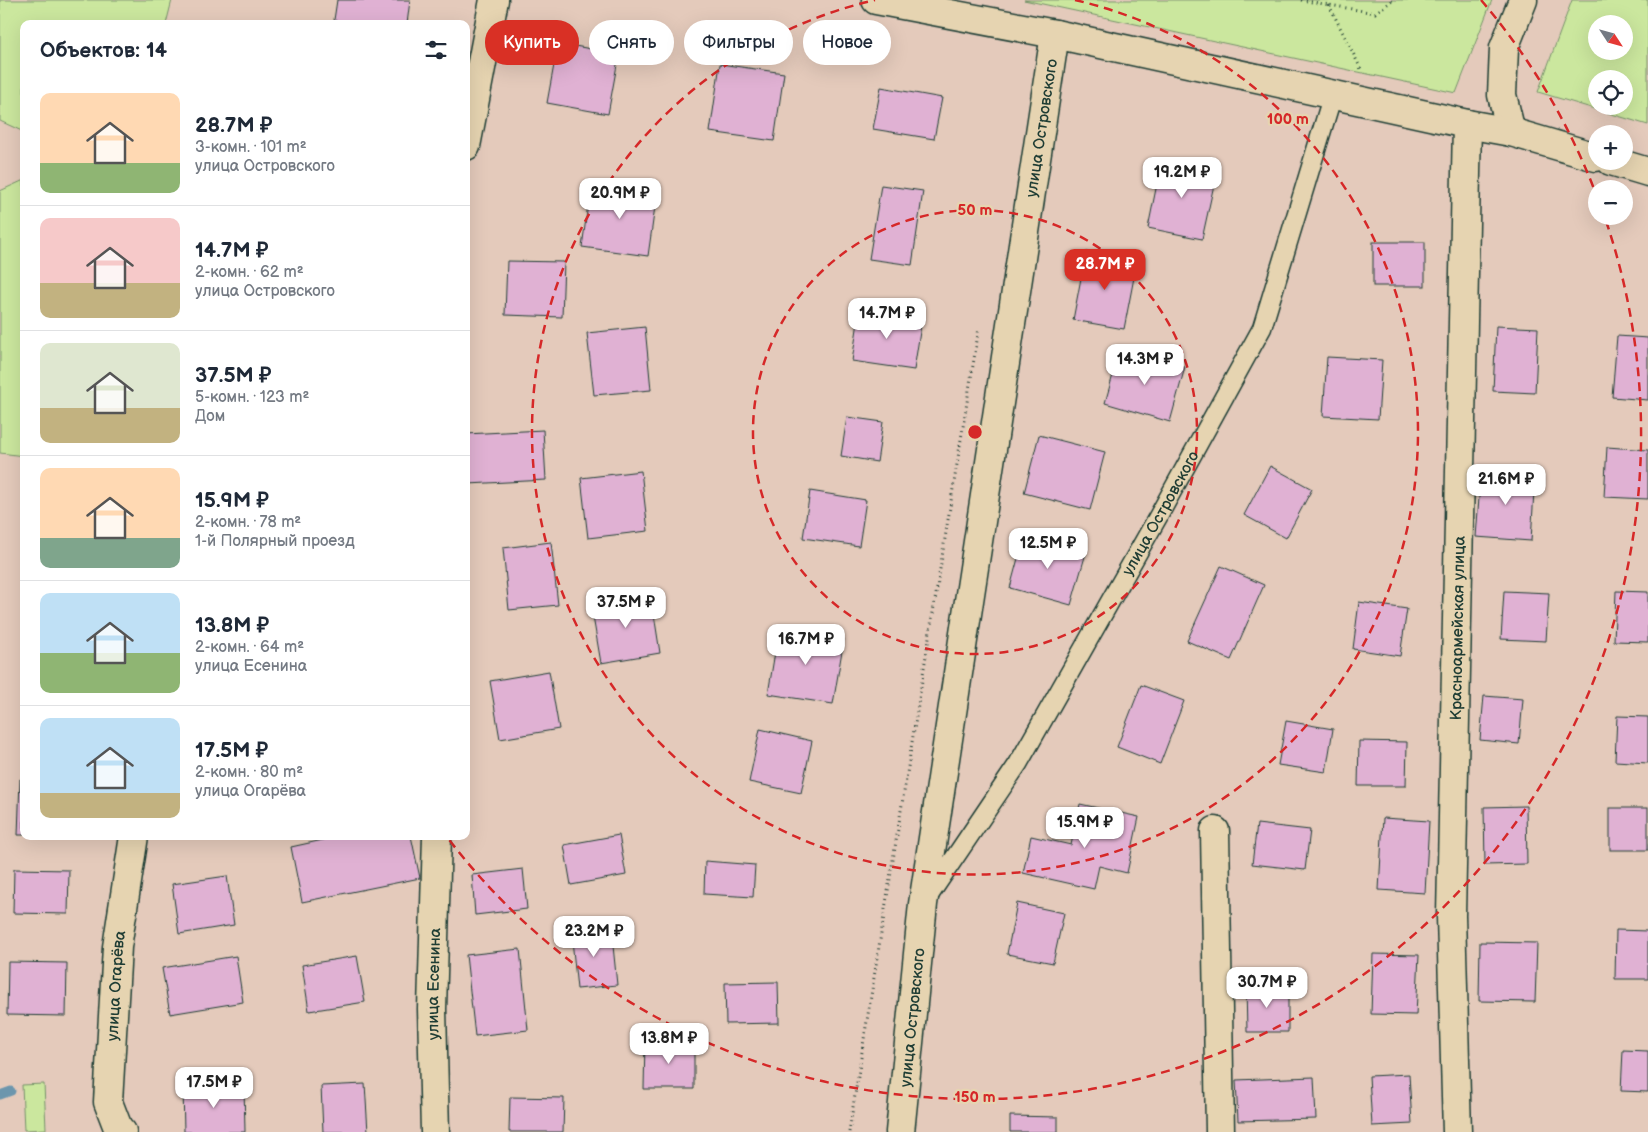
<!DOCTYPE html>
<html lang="ru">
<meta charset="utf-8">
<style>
body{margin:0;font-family:"Balsamiq Sans",sans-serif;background:#f2f2f3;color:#1f2937;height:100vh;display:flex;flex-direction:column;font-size:19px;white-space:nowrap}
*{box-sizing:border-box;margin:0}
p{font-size:16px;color:#747a83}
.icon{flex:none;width:28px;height:28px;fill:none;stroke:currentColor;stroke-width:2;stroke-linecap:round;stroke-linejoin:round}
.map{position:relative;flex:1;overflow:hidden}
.side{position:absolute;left:20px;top:20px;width:450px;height:820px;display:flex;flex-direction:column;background:#fff;border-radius:10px;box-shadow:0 5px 20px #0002}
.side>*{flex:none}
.guide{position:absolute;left:485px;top:20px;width:475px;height:45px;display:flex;gap:10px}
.needle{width:32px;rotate:126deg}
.fabs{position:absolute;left:1588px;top:15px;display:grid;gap:10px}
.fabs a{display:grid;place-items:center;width:45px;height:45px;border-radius:50%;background:#fff;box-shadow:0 5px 20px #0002;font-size:25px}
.price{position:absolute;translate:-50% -42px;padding:0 11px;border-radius:10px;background:#fff;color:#222;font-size:16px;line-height:32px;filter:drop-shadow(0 1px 2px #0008)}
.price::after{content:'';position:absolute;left:50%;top:30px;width:15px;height:11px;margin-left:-8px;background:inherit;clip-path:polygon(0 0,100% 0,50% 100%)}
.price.current{background:#d93025;color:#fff}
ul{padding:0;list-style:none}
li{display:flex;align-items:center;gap:15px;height:125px;padding:0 20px}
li+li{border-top:1px solid #e0e1e3}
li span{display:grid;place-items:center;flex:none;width:140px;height:100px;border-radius:10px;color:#555}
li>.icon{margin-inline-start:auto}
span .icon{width:60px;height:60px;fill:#fffc;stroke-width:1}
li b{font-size:21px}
h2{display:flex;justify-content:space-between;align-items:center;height:60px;padding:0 20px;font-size:21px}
.tag{padding:0 18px;border-radius:22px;background:#fff;box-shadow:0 5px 20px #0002;font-size:18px;line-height:45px}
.tag.current{background:#d93025;color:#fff}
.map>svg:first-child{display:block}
</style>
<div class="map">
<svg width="1648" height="1132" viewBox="0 0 1648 1132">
<rect width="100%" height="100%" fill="#e4cabb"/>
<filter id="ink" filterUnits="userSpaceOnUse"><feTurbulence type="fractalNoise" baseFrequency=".02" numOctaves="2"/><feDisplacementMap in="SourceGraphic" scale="10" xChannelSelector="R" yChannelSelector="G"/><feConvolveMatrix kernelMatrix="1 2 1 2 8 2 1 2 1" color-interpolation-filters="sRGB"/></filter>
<g filter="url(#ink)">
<g fill="#cbe79e" stroke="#759269" fill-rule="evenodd">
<polygon points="0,0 172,0 166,24 24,24 24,132 0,121"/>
<polygon points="1024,0 1492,0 1456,93"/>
<path d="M1572,0H1648V125L1538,92ZM1596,24H1624V51H1596ZM1596,79H1624V106H1596Z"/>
<polygon points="24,180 24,456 0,453 0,191"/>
<polygon points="44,1084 46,1129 24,1130 22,1085"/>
</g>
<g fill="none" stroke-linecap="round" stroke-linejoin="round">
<polyline stroke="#6c96ad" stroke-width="9" points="0,1095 11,1091"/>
</g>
<g fill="#e0b1d3" stroke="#1f3d34">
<polygon points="337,0 410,0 407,24 361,24 334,20"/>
<polygon points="558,43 619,54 608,114 547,103"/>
<polygon points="720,64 784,73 774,141 710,132"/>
<polygon points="881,87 942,98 934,139 873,129"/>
<polygon points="1162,159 1217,171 1202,239 1148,228"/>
<polygon points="591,183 657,192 648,256 582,247"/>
<polygon points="881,185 923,191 912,265 869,259"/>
<rect x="1373" y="242" width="52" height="44"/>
<polygon points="1086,252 1137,262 1124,329 1073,320"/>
<polygon points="507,261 564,262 562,317 505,315"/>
<polygon points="860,309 922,319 914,370 852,361"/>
<polygon points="1496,326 1538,328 1535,393 1493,391"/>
<polygon points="645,327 651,390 594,395 587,333"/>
<polygon points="1617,336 1648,338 1648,400 1612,397"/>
<polygon points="1120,350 1185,367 1170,422 1105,403"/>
<polygon points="1327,357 1382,360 1378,419 1323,416"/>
<polygon points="847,417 883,422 877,462 841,456"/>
<polygon points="543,430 546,480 468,484 466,434"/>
<polygon points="1039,435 1105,452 1090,510 1024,493"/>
<polygon points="1607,447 1648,450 1648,499 1604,497"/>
<polygon points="1270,466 1312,489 1286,538 1244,515"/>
<polygon points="641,471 648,531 588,538 581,478"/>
<polygon points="1481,471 1535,474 1531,541 1476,537"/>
<polygon points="810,491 866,500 859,546 803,538"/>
<polygon points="1024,536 1086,553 1071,605 1010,588"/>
<polygon points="551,542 558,605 509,610 503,548"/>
<polygon points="1221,566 1264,585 1231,660 1187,641"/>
<polygon points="1504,591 1549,593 1546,641 1501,639"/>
<polygon points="1616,591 1648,592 1648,642 1614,641"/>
<polygon points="651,595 660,653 601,663 591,605"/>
<polygon points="1359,602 1407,609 1400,656 1353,649"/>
<polygon points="779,628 844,639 833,704 768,694"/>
<polygon points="549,671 559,729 500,739 490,681"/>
<polygon points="1141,685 1184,701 1160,764 1117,747"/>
<polygon points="1484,696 1523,699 1519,744 1480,740"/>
<polygon points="1617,716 1648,717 1648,763 1615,761"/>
<polygon points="1286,721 1333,729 1326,772 1278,765"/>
<polygon points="760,729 812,741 801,793 749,782"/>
<polygon points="1359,741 1407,742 1406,786 1358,786"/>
<polygon points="20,779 24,779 24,835 18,835"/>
<polygon points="1080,804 1139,817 1127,873 1099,866 1094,889 1023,873 1031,836 1071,845"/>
<polygon points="1526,806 1527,864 1485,865 1484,807"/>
<rect x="1610" y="808" width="38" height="42"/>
<polygon points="1383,818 1429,821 1425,893 1379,890"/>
<polygon points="1257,824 1310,830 1305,870 1252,864"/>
<polygon points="619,835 626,875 571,885 564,845"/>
<polygon points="341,836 411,836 420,878 302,902 291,847"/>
<polygon points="705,861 755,865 753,897 704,894"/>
<polygon points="14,869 69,870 68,914 13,913"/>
<polygon points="523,869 527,909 475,915 472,875"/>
<polygon points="227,876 234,925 179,934 172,884"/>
<polygon points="1017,903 1064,913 1053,963 1007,954"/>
<polygon points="611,926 617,985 577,989 571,930"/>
<polygon points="1616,930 1648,931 1648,979 1615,979"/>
<polygon points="1480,942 1537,943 1535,1002 1479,1001"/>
<polygon points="520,949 528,1030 475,1036 466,955"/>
<polygon points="1373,954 1419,955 1416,1015 1371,1014"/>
<polygon points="236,956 243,1002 170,1014 162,968"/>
<polygon points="357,956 365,1002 309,1011 302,965"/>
<polygon points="8,962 67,963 66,1016 7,1015"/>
<polygon points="778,982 779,1023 726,1024 725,983"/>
<polygon points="1246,986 1288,986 1288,1032 1247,1032"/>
<polygon points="645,1041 694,1042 694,1089 644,1089"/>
<polygon points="1623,1050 1648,1051 1648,1092 1621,1091"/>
<polygon points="1409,1074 1412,1124 1372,1126 1369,1076"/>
<polygon points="1314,1077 1316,1119 1238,1121 1236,1080"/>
<polygon points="365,1084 368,1132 323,1132 321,1086"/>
<polygon points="244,1086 245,1132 184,1132 183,1087"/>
<polygon points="510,1097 564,1098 563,1132 509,1132"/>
<polygon points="1010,1116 1058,1117 1058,1132 1010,1132"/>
</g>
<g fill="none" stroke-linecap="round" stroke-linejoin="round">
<g stroke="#1f3d34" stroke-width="21">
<g id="service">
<path id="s1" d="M928,897L1018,764L1159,515L1262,328L1333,94"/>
</g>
</g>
<g stroke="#1f3d34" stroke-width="31">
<g id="minor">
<polyline points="876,0 1055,34"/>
<polyline points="466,146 494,0"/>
<polyline points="1215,831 1220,1132"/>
<path id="s2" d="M122,1132L118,1128L108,1102L117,947L134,836"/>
<path id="s3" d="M435,1132L432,1009L437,836"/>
<path id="s4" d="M1457,1132L1451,916L1467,124"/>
</g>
</g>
<g stroke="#1f3d34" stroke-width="31">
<g id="tertiary">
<polyline points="1511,132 1502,95 1504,48 1523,0"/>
<polyline points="1611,161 1648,172"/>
<path id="s5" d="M900,1132L923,904L1055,34L1467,124L1511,132L1596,157"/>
</g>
</g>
<g stroke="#1f3d34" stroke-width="3" stroke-dasharray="1 4" stroke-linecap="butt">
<polyline points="1301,0 1375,13 1393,0"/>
<polyline points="1329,5 1362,71"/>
<polyline points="849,1132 979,328"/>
</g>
<use href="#service" stroke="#e6d4b1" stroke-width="18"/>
<use href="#minor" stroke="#e6d4b1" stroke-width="28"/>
<use href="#tertiary" stroke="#e6d4b1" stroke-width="28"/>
</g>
</g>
<g fill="none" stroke="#d62828" stroke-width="2.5" stroke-dasharray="9 6">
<circle cx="975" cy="432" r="222"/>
<path d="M1075 0A443 443 0 1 1 875 0"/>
<path d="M1481 0A665 665 0 0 1 1596 194M1606 221A665 665 0 0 1 447 837"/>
</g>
<g text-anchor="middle" stroke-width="4.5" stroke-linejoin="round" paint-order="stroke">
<g font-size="16" fill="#1f3d34" stroke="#e6d4b1">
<text dy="6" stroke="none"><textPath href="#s5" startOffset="1014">улица Островского</textPath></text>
<text dy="6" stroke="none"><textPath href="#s1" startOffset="449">улица Островского</textPath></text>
<text dy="6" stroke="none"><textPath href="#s4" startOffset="504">Красноармейская улица</textPath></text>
<text dy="6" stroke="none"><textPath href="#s3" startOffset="148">улица Есенина</textPath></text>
<text dy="6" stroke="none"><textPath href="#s2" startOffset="150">улица Огарёва</textPath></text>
<text dy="6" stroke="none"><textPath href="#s5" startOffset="115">улица Островского</textPath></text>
</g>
</g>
<circle cx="975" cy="432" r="8" fill="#d62828" stroke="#e6d4b1" stroke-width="2.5"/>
<g font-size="15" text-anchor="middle" font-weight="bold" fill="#d62828" stroke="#e6d4b1" stroke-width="4.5" stroke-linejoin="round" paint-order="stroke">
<text x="1288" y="124">100 m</text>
<text x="975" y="215">50 m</text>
<text x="975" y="1102">150 m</text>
</g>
</svg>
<div class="fabs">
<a><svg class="needle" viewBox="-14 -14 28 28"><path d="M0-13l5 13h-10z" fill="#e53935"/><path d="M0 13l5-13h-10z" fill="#747a83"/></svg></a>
<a><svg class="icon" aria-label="locate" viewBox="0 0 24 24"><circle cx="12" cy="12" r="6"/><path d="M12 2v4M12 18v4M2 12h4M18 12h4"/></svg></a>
<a>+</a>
<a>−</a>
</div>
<b class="price" style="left:1182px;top:199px">19.2M ₽</b>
<b class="price" style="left:620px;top:220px">20.9M ₽</b>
<b class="price current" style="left:1105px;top:291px">28.7M ₽</b>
<b class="price" style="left:887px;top:340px">14.7M ₽</b>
<b class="price" style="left:1145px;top:386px">14.3M ₽</b>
<b class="price" style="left:1506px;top:506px">21.6M ₽</b>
<b class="price" style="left:1048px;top:570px">12.5M ₽</b>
<b class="price" style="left:626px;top:629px">37.5M ₽</b>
<b class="price" style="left:806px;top:666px">16.7M ₽</b>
<b class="price" style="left:1085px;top:849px">15.9M ₽</b>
<b class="price" style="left:594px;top:958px">23.2M ₽</b>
<b class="price" style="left:1267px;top:1009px">30.7M ₽</b>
<b class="price" style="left:669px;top:1065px">13.8M ₽</b>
<b class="price" style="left:214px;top:1109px">17.5M ₽</b>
<div class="guide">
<a class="tag current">Купить</a>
<a class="tag">Снять</a>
<a class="tag">Фильтры</a>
<a class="tag">Новое</a>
</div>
<section class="side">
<h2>Объектов: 14<svg class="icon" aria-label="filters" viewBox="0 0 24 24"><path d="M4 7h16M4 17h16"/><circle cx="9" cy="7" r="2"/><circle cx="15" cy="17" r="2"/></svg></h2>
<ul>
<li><span style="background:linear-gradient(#ffd9b3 70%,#8fb573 0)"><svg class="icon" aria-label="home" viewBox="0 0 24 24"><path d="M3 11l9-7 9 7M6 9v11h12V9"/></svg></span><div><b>28.7M ₽</b><p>3-комн. · 101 m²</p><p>улица Островского</p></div></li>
<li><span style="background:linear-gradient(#f6c9c9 65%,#c2b280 0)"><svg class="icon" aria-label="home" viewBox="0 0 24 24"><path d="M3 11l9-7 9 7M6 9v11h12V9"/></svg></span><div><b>14.7M ₽</b><p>2-комн. · 62 m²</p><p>улица Островского</p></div></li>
<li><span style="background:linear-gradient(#dfe7d0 65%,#c2b280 0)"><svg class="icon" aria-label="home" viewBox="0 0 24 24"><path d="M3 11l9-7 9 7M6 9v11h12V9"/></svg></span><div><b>37.5M ₽</b><p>5-комн. · 123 m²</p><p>Дом</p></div></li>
<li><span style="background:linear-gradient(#ffd9b3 70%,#7fa58c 0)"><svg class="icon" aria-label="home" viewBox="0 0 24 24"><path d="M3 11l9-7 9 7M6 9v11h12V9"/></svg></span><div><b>15.9M ₽</b><p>2-комн. · 78 m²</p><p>1-й Полярный проезд</p></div></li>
<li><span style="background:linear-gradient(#bfe0f5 60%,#8fb573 0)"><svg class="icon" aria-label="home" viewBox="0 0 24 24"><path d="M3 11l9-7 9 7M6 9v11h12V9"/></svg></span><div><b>13.8M ₽</b><p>2-комн. · 64 m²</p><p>улица Есенина</p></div></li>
<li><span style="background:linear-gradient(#bfe0f5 75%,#c2b280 0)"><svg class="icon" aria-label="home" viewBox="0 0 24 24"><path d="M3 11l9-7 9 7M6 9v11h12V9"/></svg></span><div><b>17.5M ₽</b><p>2-комн. · 80 m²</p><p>улица Огарёва</p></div></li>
</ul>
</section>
</div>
